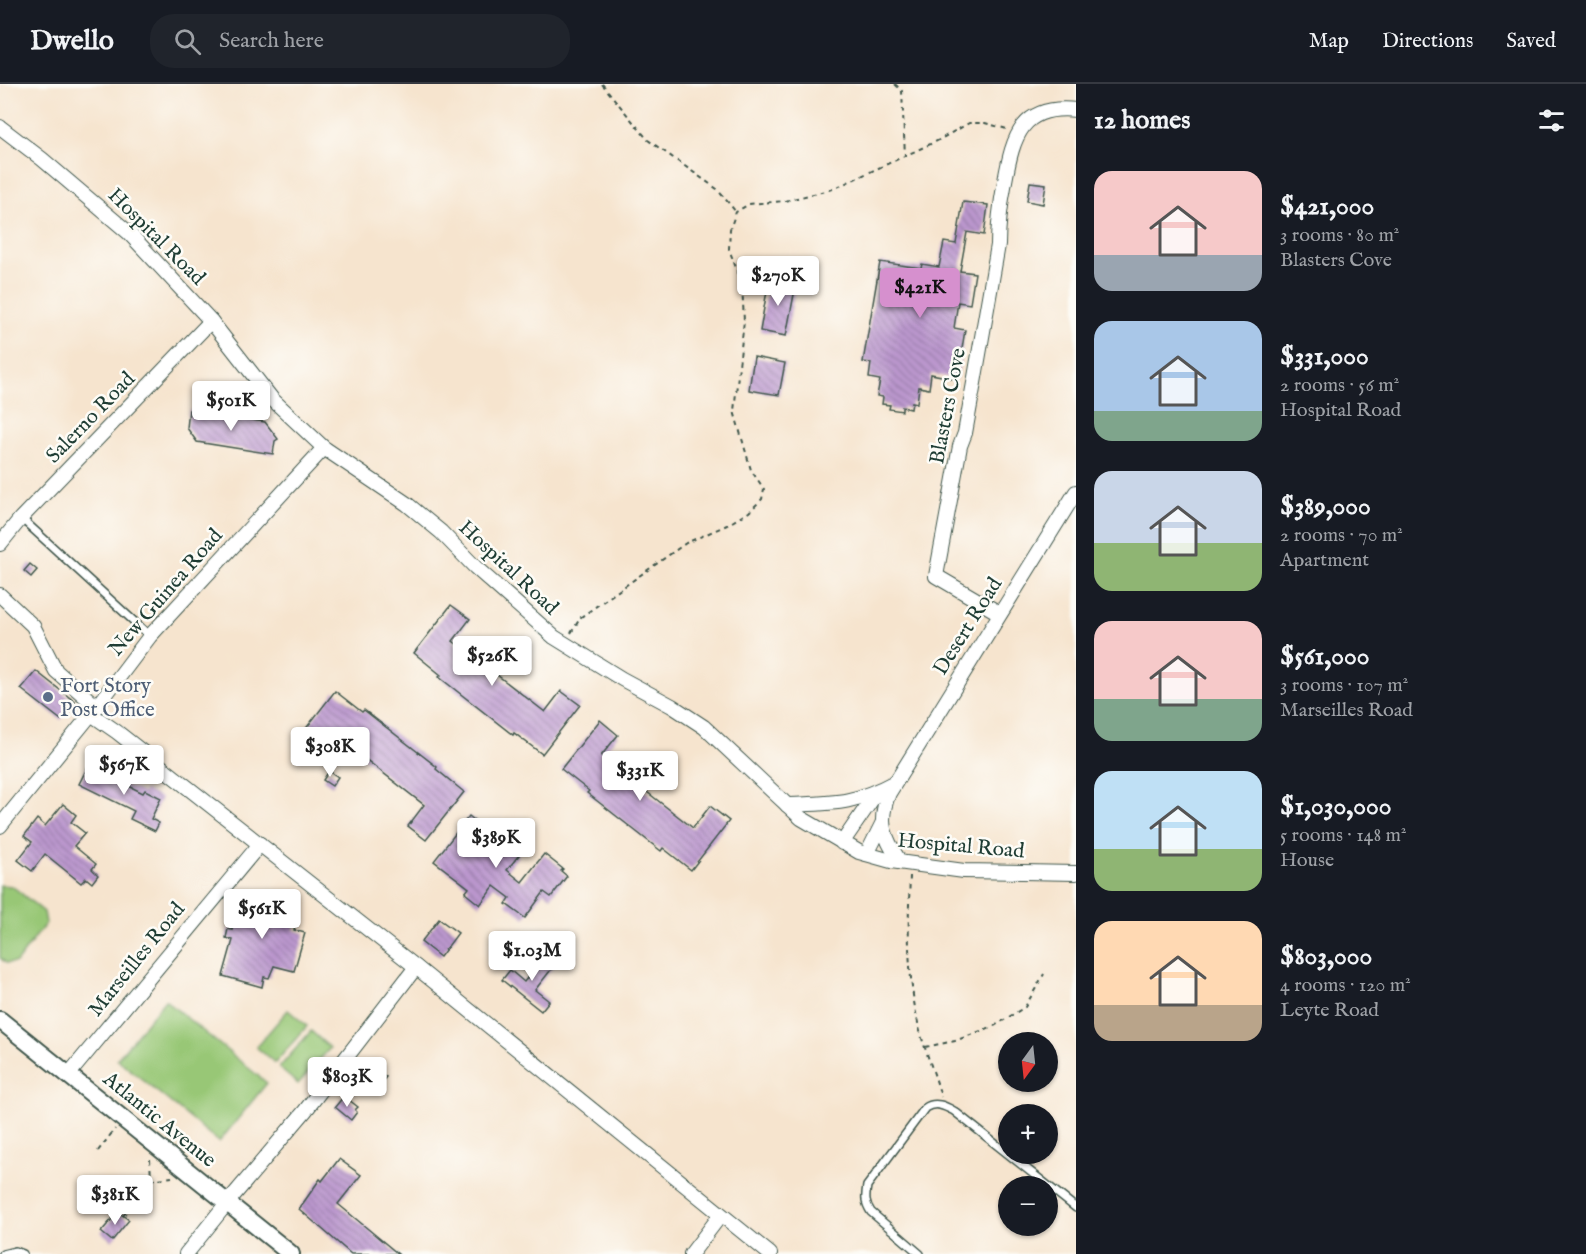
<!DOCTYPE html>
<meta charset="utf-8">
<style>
body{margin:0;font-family:"IM FELL English",serif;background:#20242c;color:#f1f3f6;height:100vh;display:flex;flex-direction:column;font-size:22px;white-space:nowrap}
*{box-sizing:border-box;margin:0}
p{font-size:20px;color:#9ea1a6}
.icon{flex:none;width:33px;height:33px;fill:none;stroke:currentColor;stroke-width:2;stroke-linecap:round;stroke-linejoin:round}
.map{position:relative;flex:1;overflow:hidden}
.details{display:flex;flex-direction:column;background:#171b24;width:510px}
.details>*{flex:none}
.needle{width:39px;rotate:195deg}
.fabs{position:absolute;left:998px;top:948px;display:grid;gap:12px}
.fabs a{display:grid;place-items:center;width:60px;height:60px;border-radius:50%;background:#171b24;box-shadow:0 2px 4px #0004;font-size:30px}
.price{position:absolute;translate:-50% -51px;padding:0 14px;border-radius:6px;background:#fff;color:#222;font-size:20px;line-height:39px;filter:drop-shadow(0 2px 3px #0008)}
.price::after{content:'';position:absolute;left:50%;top:36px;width:18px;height:14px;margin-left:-9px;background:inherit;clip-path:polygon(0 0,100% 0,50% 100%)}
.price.on{background:#d690ce;color:#111}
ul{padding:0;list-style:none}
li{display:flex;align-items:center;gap:18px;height:150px;padding:0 18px}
li span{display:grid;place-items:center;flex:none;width:168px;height:120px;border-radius:18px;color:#555}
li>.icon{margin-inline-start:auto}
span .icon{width:72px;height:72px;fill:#fffc;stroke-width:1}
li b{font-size:26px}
h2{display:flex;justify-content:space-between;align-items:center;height:72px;padding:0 18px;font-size:26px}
header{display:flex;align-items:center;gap:36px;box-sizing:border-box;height:84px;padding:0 30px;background:#171b24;border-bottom:2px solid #363941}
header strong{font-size:28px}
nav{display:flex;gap:33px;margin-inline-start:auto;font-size:21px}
.search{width:420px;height:54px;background:#20242c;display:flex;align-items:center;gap:15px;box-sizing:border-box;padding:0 21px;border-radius:24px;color:#9ea1a6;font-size:22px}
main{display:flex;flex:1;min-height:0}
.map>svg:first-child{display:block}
</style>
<header>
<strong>Dwello</strong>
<div class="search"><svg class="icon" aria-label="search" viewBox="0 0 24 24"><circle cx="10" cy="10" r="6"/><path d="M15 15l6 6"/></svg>Search here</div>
<nav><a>Map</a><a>Directions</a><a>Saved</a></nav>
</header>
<main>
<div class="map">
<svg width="1076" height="1170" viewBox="0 0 1076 1170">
<defs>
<pattern id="building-back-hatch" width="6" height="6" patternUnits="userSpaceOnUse" patternTransform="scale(1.5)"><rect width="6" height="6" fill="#bb97ce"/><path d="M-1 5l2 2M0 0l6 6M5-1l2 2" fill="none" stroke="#977ca8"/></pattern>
</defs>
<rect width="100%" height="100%" fill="#fdfcf7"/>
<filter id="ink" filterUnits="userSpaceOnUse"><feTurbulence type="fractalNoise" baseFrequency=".0167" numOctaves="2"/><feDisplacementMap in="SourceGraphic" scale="12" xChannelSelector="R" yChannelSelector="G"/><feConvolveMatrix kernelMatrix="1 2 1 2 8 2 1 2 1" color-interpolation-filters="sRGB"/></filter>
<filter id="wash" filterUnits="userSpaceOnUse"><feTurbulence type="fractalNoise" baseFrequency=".008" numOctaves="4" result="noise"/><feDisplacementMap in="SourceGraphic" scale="24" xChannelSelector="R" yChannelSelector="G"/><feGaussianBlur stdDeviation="1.35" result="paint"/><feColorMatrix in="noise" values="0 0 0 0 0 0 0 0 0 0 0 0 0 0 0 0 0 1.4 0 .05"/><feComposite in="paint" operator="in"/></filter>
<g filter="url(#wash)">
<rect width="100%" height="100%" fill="#f6e4ce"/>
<g fill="#98c776" stroke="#5c8255" stroke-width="1.5">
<polygon points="0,801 12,802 44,828 46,839 16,879 6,879 0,874"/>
<polygon points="165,916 267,999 219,1058 117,975"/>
<polygon points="288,926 307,942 275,979 256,963"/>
<polygon points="311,947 330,964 298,1000 279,984"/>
</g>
<g id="blocks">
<g fill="url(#building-back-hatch)">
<polygon points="1030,98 1046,100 1043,120 1027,117"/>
<polygon points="963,118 988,121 984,151 967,148 960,187 975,189 970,220 958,218 954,244 965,246 957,295 931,290 929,305 919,303 917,319 912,318 911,325 902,323 902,327 889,325 890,321 882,320 883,313 877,312 880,296 869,294 871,279 863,278 880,178 921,184 922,180 939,183 944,158 956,160"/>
<polygon points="769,195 796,200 786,252 760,247"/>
<polygon points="754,273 785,279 779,311 749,306"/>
<polygon points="189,326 265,338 278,355 275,357 273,370 197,358 187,344"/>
<polygon points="30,480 37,486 31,493 24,487"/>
<polygon points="451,521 470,535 453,557 545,628 561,607 580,621 542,670 514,649 513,651 439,593 441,591 414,569"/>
<polygon points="36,587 75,618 61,636 21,605"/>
<polygon points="335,607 362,628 364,626 437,683 436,685 464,708 426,756 408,742 424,721 332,649 316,670 297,656"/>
<polygon points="600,636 618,651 601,672 693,744 710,722 729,737 691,786 663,764 661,767 587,709 589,707 561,685"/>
<polygon points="88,682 143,709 145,706 161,714 151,735 159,739 155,747 130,735 134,727 79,700"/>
<polygon points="329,687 338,693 332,702 323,696"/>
<polygon points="63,720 76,731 71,738 85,749 74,762 96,780 92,785 98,791 92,799 86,794 81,799 45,770 32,787 18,776 32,758 24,752 37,735 45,742"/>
<polygon points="469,732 519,771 507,786 522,798 544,770 563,785 561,787 567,792 551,813 544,808 525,834 506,820 510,814 494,802 480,821 465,809 469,804 434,777"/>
<polygon points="242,809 294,823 293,828 298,829 294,846 305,849 294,887 274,882 269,894 264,893 262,903 223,892 233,856 226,854 228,845 232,846"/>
<polygon points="439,835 458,849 440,873 421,858"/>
<polygon points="547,869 558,877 535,906 549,917 541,927 502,896 510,886 524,898"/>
<polygon points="369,981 386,993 376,1005 360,993"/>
<polygon points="344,1012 358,1023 355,1026 357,1028 351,1036 335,1023"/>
<polygon points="339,1075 361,1091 338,1120 398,1170 351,1170 299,1125 320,1095 322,1097"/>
<polygon points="118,1128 129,1136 112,1157 101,1148"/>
</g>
</g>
</g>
<g filter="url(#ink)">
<use href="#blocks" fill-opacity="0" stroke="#3f564b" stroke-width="1.5"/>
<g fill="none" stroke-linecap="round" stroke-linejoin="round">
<g stroke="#3f564b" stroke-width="10">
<g id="service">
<polyline points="21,434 150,552"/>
<polyline points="3,1170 15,1167 23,1170"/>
<path d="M920,1170L871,1128C865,1119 865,1113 867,1102L925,1024C935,1017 945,1022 954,1027L1076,1124"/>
</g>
</g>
<g stroke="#3f564b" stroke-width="16">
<g id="minor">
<polyline points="0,43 42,75 129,149 211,237 272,315 324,364 407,420 441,448 475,483 554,553 622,595 672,622 704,643 801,734 859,768 891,777 964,787 1076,789"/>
<polyline points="0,460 21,434 211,237"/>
<polyline points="0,511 33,542 56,587 97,623"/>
<path d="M999,529L936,492L960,362L965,349L974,299L998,161C998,139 1001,118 1005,97C1013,52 1022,20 1076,26"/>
<polyline points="91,630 117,648 416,883 770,1170"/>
<path d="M787,721C834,719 852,721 895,698"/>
<polyline points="0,742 91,630 150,552 324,364"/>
<polyline points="842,759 877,708"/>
<polyline points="867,770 882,740"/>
<path d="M900,778C884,753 877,738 889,709L1076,408"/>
<polyline points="69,990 260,760"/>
<polyline points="186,1170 227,1119 305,1027 416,883"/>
<polyline points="691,1170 720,1132"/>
</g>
</g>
<g stroke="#3f564b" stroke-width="20">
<polyline id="tertiary" points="0,936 291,1170"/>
</g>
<g stroke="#3f564b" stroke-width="2" stroke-dasharray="4.5 4.5" stroke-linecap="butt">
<polyline points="602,0 648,56 717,105 736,128"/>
<polyline points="895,0 902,7 905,72"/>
<polyline points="571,549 581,533 686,459 727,441 749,428 762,415 764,405 751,386 734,327 744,237 742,200 729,165 730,145 736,128 749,120 785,117 833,105 937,57 969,39 985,39 1007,45"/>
<path d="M910,792C908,839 907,886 917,934C922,961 934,986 941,1013"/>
<polyline points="925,963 955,957 996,941 1025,923 1044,890"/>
<polyline points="98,1067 115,1045"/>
<polyline points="150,1075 151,1096"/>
<polyline points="123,1132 151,1096 172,1093"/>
</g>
<use href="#service" stroke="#fff" stroke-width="7"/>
<use href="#minor" stroke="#fff" stroke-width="14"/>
<use href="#tertiary" stroke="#fff" stroke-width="16"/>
</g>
</g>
<circle fill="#5c6f8a" stroke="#fdfcf7" stroke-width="2" cx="48" cy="613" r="6"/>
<g text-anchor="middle" stroke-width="5" stroke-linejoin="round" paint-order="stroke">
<g font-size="21" fill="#1f3d34" stroke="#fdfcf7">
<text transform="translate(157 152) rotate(45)" y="7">Hospital Road</text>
<text transform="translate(947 322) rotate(-79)" y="7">Blasters Cove</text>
<text transform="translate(90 333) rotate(-46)" y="7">Salerno Road</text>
<text transform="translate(509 483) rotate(43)" y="7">Hospital Road</text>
<text transform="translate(165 508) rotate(-49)" y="7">New Guinea Road</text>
<text transform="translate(967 542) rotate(-58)" y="7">Desert Road</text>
<text transform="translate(961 761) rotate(5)" y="7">Hospital Road</text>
<text transform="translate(136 875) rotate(-51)" y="7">Marseilles Road</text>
<text transform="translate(160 1035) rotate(39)" y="7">Atlantic Avenue</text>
</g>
<g font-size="21" fill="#4e5e75" stroke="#fdfcf7" text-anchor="start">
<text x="60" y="608">Fort Story<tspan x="60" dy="24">Post Office</tspan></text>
</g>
</g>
</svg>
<div class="fabs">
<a><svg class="needle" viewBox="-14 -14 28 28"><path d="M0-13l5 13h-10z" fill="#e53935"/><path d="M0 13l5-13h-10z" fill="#9ea1a6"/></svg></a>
<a>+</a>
<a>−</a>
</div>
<b class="price" style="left:778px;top:223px">$270K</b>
<b class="price on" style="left:920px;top:235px">$421K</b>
<b class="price" style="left:231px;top:348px">$501K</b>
<b class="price" style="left:492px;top:603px">$526K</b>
<b class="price" style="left:330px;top:694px">$308K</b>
<b class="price" style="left:124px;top:712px">$567K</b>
<b class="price" style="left:640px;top:718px">$331K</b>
<b class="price" style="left:496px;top:785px">$389K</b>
<b class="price" style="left:262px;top:856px">$561K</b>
<b class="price" style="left:532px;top:898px">$1.03M</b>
<b class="price" style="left:347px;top:1024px">$803K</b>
<b class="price" style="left:115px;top:1142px">$381K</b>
</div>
<section class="details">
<h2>12 homes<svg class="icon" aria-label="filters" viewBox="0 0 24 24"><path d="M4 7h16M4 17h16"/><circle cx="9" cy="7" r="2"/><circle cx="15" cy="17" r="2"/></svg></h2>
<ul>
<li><span style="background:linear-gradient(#f6c9c9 70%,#9aa5b1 0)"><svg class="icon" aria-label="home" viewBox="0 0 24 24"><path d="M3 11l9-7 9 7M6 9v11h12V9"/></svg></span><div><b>$421,000</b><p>3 rooms · 80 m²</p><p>Blasters Cove</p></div></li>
<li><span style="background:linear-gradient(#a9c7e8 75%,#7fa58c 0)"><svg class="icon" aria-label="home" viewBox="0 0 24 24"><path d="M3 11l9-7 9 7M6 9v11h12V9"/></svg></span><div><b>$331,000</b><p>2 rooms · 56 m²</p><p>Hospital Road</p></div></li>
<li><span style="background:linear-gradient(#c9d6e8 60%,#8fb573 0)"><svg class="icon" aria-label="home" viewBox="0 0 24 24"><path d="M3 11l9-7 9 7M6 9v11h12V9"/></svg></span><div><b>$389,000</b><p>2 rooms · 70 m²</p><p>Apartment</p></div></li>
<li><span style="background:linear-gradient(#f6c9c9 65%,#7fa58c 0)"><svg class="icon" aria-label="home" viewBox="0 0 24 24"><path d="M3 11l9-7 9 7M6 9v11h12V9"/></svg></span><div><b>$561,000</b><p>3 rooms · 107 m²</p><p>Marseilles Road</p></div></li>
<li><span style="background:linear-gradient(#bfe0f5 65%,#8fb573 0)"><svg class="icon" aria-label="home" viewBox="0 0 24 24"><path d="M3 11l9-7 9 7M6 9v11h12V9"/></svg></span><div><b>$1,030,000</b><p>5 rooms · 148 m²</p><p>House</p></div></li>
<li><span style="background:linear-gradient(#ffd9b3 70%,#b9a48a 0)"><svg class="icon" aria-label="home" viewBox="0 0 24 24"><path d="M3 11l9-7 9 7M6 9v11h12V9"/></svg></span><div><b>$803,000</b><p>4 rooms · 120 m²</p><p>Leyte Road</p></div></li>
</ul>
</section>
</main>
